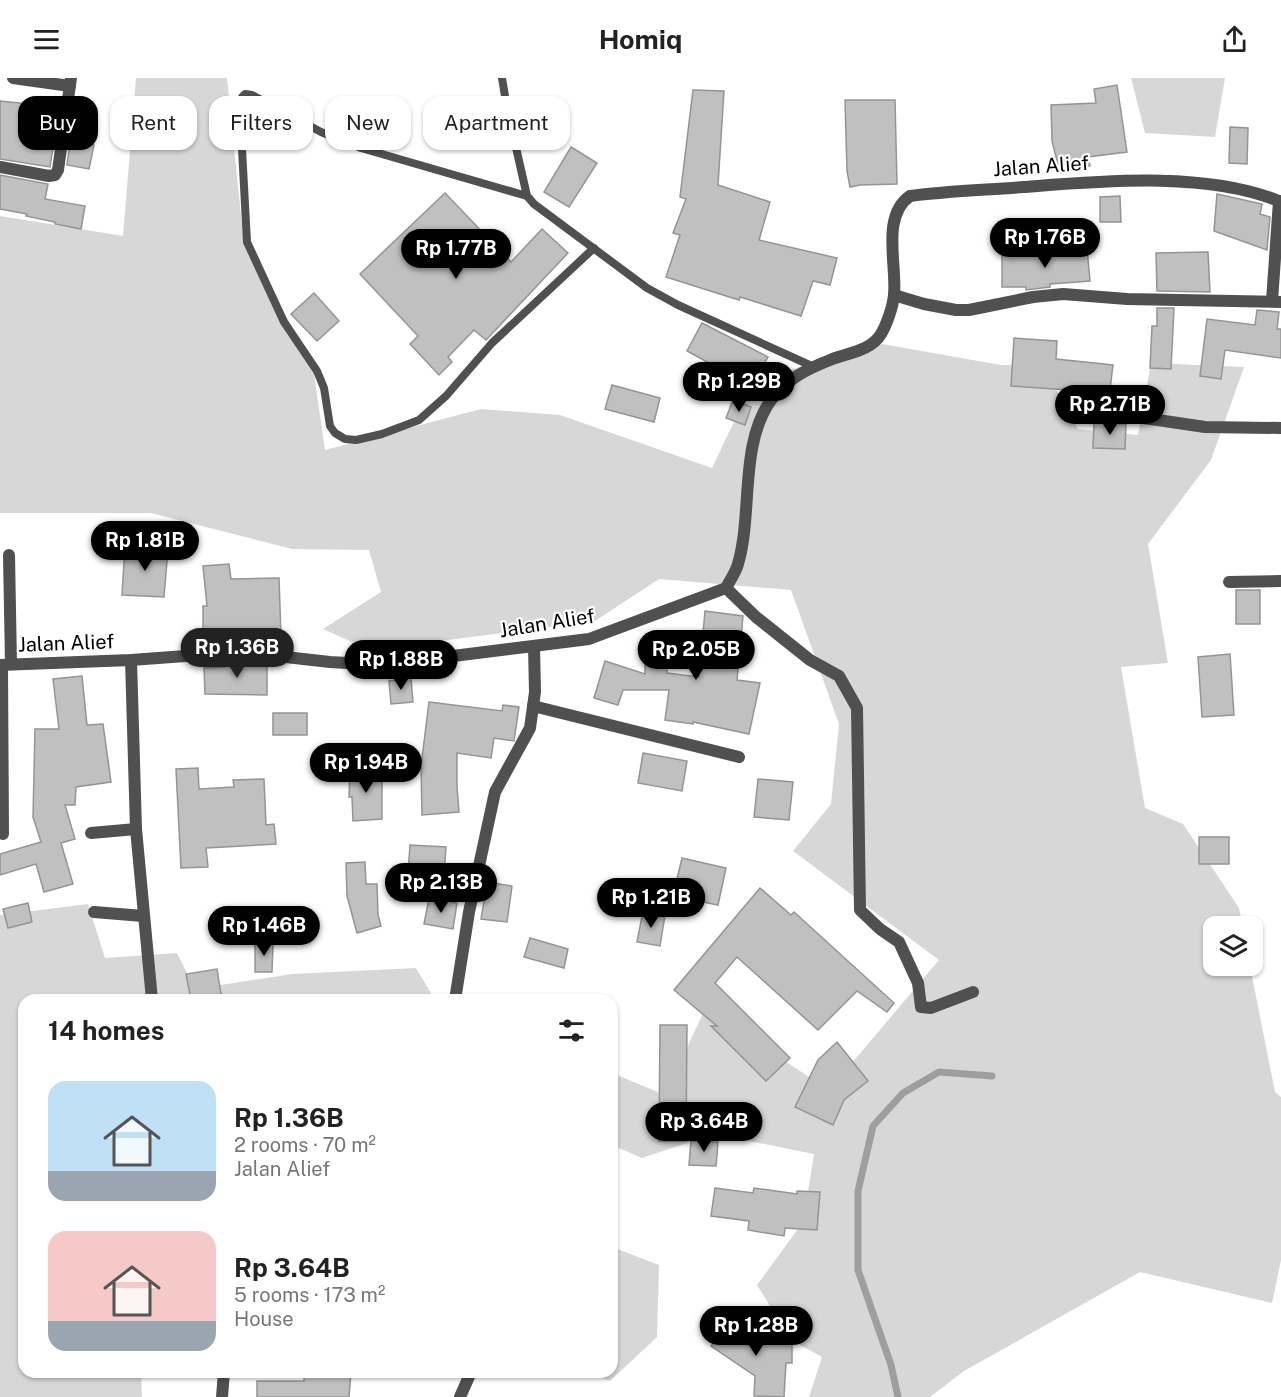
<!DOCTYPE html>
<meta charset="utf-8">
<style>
body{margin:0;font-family:"Public Sans",sans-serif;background:#f6f6f6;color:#222;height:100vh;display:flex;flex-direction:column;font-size:22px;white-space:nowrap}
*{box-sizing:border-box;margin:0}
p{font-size:20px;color:#767676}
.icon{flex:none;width:33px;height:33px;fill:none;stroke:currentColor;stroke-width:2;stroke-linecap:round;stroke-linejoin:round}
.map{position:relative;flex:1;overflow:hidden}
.side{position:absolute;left:18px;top:916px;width:600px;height:384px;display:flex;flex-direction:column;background:#fff;border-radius:18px;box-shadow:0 2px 4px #0004}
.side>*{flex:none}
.banner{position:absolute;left:18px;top:18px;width:600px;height:54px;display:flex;gap:12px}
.buttons{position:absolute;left:1203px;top:838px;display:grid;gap:12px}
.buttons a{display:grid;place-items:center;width:60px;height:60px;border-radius:12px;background:#fff;box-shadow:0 2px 4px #0004;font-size:30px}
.price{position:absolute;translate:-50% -51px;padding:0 14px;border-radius:21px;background:#000;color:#fff;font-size:20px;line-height:39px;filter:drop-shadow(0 2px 3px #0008)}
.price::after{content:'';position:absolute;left:50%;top:36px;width:18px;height:14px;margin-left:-9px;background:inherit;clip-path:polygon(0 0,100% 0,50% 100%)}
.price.current{background:#222;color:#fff}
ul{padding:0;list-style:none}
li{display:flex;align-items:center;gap:18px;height:150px;padding:0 30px}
li span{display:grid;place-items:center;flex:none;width:168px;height:120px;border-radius:18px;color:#555}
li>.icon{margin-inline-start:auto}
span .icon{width:72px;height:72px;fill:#fffc;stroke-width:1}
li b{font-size:26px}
h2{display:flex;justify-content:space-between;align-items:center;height:72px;padding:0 30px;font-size:26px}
.chip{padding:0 21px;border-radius:18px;background:#fff;box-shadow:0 2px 4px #0004;font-size:21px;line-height:54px}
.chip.current{background:#000;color:#fff}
header{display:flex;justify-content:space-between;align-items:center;height:78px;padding:0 30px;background:#fff;font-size:27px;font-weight:700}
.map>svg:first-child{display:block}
</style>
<header><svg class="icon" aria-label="menu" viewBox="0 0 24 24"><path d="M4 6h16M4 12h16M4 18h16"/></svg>Homiq<svg class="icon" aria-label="share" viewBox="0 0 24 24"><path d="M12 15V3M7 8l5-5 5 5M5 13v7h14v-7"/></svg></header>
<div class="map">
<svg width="1281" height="1319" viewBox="0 0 1281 1319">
<rect width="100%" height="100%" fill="#fff"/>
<g fill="#d7d7d7">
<polygon points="136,0 227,0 244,167 312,282 325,372 481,331 560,337 712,390 754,302 882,266 1001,287 1043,287 1078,351 1138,357 1151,285 1244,289 1211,382 1148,466 1168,585 1121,589 1145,730 1183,746 1239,830 1243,849 1214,849 1214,888 1250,888 1275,1014 1281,1019 1281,1182 1272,1225 1140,1194 964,1293 930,1319 809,1319 822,1279 791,1262 757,1207 803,1144 814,1076 714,1056 642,1080 612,1067 612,995 665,1017 705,931 829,1012 939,882 793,773 831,726 839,646 791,512 659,501 595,543 370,572 323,551 381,514 369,472 292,471 151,435 0,435 0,138 123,158"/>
<polygon points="1131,0 1225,0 1215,59 1145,55"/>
<polygon points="88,826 105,880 177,875 195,911 292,896 416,890 435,922 24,922 24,1294 141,1295 142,1319 0,1319 0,837"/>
<polygon points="612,1169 659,1187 657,1259 610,1303 587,1295 612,1294"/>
</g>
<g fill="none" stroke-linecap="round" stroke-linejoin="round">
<polyline stroke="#9e9e9e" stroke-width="7" points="898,1319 891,1287 858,1192 858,1113 873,1048 903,1015 939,994 992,998"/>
</g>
<g fill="#c0c0c0" stroke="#949494" stroke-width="1.5">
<polygon points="1117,7 1127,74 1088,79 1090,88 1060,95 1052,63 1051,27 1096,25 1094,11"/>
<polygon points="693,12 724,13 718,107 770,124 759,162 837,180 830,207 813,203 801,238 740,219 739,222 666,199 680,157 673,155 686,121 680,119"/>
<polygon points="845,22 895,22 897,106 860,107 850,109 847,93"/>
<polygon points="0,23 59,29 50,89 0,81"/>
<polygon points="78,28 97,31 90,66 94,67 89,91 67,87 75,30 77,30"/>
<polygon points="1230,49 1248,50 1247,86 1229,85"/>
<polygon points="571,69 597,85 569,129 544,114"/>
<polygon points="0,97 48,106 45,121 85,128 81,151 55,146 55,144 26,138 27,136 0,131"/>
<polygon points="445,115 511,184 542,151 568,175 486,262 474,252 448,279 452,284 439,297 410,266 418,258 360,196"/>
<polygon points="1217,116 1262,126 1260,136 1270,139 1267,172 1214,153"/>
<polygon points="1120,118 1121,144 1100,144 1100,119"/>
<polygon points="1087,170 1090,203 1050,206 1050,209 1026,212 1026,209 1002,209 1002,177 1058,177 1057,172"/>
<polygon points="1208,174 1210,214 1157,213 1156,175"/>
<polygon points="314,215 339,243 317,263 291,236"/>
<polygon points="1157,230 1174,230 1171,291 1150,290 1152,248 1157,248"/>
<polygon points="1257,232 1279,234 1277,251 1281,251 1281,280 1225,272 1221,301 1200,298 1207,241 1255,247"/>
<polygon points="702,245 768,279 751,308 687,273"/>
<polygon points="1014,260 1057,263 1056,281 1113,287 1108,328 1080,325 1081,313 1011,308"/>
<polygon points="612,307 660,320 654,344 605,331"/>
<polygon points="733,322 751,329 745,347 726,340"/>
<polygon points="1094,345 1126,346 1125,371 1093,370"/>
<polygon points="125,468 168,471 164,519 122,517"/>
<polygon points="229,486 231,501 279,500 281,558 267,558 267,569 241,566 225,567 225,556 203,556 203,528 207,528 203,488"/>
<rect x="1236" y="512" width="24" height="34"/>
<polygon points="705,533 743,538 737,602 760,605 749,656 693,644 693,646 665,642 669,612 623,612 618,627 594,620 605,583 645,596 645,587 667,587 667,595 699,599"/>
<polygon points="1230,576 1234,637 1202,639 1198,579"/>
<polygon points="240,582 267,585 267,617 205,616 204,590 225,589 225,583"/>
<polygon points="82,598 87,647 103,646 111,704 76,709 75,727 65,727 75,761 61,765 73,806 44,814 36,786 0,797 0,776 41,764 33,739 35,651 59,651 53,601"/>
<polygon points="411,600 413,624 391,626 389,603"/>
<polygon points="429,624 502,633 503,627 519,629 514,663 494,660 491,680 457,675 457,709 459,734 422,737 421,688"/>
<rect x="273" y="635" width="34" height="22"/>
<polygon points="643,675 687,683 682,713 638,705"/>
<polygon points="198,690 199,711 234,709 233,702 264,701 266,747 274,746 276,766 206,770 208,789 181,790 176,691"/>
<polygon points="350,690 382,691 382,741 353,743 352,719 349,719"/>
<polygon points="758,701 793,704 789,742 754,739"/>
<rect x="1199" y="759" width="30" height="27"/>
<polygon points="410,767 446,769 444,797 408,795"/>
<polygon points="682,780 726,790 718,827 673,818"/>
<polygon points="365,784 366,806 377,806 378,837 381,848 357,855 347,818 346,785"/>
<polygon points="487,804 512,808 507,844 481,841"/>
<polygon points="760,810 791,837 794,834 894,925 887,934 857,913 818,952 737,879 715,905 790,980 766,1003 711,948 717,948 674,912"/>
<polygon points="429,820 457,825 453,851 424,846"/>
<polygon points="28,825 32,844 8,850 3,831"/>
<polygon points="643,833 665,837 660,868 637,864"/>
<polygon points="530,860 568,871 564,890 524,879"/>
<polygon points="255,865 273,865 272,894 255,894"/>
<polygon points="217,891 222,922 191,922 186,896"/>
<polygon points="660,947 687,947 686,1063 659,1063"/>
<polygon points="837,964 868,1003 844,1022 833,1047 795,1029 818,982"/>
<polygon points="691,1063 718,1064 716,1088 689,1087"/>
<polygon points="715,1110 753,1115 754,1110 797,1116 797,1113 820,1114 817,1152 785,1150 784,1158 748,1152 749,1143 711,1138"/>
<polygon points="734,1236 749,1240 743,1265 792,1266 792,1285 786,1285 784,1319 754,1318 755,1298 711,1268"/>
<polygon points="304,1294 351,1294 349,1319 257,1319 257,1303 304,1303"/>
</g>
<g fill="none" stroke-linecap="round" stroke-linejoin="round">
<g stroke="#505050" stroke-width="8">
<polyline points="502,0 507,30 527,118 534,126 647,210 678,227 814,289"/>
<polyline points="527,118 361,70 321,54 252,17 245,16 242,19 240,34 247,164 284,244 317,293 324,310 330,348 335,355 345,361 356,362 382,356 419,342 446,318 492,265 594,170"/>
</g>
<g stroke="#505050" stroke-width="12">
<polyline points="13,0 70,8"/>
<polyline points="0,89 49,98 55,97 58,92 71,0"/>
<polyline points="894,217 924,226 956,232 969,232 1033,219 1063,216 1127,221 1281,224"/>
<polyline points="1272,223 1279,123"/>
<polyline points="1117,336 1205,349 1281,350"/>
<polyline points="9,477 11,586"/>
<polyline points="1229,504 1281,503"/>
<polyline points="726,510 756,539 810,582 839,598 857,630 860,832 880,851 899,864 918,905 921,929 931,930 973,914"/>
<polyline points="131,582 136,751 152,922"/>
<path d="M0,587L131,582L240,574L330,584L381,587L589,561L726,510C730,502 736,494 738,486C753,435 739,367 771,322C785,302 807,291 830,282C847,275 871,273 881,256C887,246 893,228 894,217C897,186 881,138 910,118C948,113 986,112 1024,109C1102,103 1208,93 1281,124"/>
<polyline points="2,587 3,756"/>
<polyline points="533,628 739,679"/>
<polyline points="91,755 136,751"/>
<polyline points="94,834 143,838"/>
<polyline points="455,922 469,834 495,714 530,650 535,614 534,569"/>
<polyline points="222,1319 224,1294"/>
<polyline points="460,1319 471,1294"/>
</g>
</g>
<g text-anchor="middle" stroke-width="4.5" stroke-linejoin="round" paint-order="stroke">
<g font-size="20" fill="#000" stroke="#fff">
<text transform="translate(1041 88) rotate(-4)" y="7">Jalan Alief</text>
<text transform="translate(547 545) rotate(-9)" y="7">Jalan Alief</text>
<text transform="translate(66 565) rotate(-2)" y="7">Jalan Alief</text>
</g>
</g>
</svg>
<div class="buttons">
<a><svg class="icon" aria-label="layers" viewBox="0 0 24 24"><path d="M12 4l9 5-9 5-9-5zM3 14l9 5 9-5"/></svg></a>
</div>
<b class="price" style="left:1045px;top:191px">Rp 1.76B</b>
<b class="price" style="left:456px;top:202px">Rp 1.77B</b>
<b class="price" style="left:739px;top:335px">Rp 1.29B</b>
<b class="price" style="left:1110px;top:358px">Rp 2.71B</b>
<b class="price" style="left:145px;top:494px">Rp 1.81B</b>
<b class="price current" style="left:237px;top:601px">Rp 1.36B</b>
<b class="price" style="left:696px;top:603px">Rp 2.05B</b>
<b class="price" style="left:401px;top:613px">Rp 1.88B</b>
<b class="price" style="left:366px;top:716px">Rp 1.94B</b>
<b class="price" style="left:441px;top:836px">Rp 2.13B</b>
<b class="price" style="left:651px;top:851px">Rp 1.21B</b>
<b class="price" style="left:264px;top:879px">Rp 1.46B</b>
<b class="price" style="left:704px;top:1075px">Rp 3.64B</b>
<b class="price" style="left:756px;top:1279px">Rp 1.28B</b>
<div class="banner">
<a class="chip current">Buy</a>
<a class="chip">Rent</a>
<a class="chip">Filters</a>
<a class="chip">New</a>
<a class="chip">Apartment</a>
</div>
<section class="side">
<h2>14 homes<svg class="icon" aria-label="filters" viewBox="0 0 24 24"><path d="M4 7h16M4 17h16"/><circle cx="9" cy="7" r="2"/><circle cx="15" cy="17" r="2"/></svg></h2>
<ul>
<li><span style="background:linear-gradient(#bfe0f5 75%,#9aa5b1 0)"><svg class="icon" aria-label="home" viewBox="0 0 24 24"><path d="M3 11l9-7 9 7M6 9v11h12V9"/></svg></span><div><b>Rp 1.36B</b><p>2 rooms · 70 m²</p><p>Jalan Alief</p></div></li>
<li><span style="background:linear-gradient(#f6c9c9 75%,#9aa5b1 0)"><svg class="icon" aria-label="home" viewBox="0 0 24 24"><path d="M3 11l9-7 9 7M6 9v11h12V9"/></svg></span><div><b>Rp 3.64B</b><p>5 rooms · 173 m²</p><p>House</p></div></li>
</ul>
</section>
</div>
